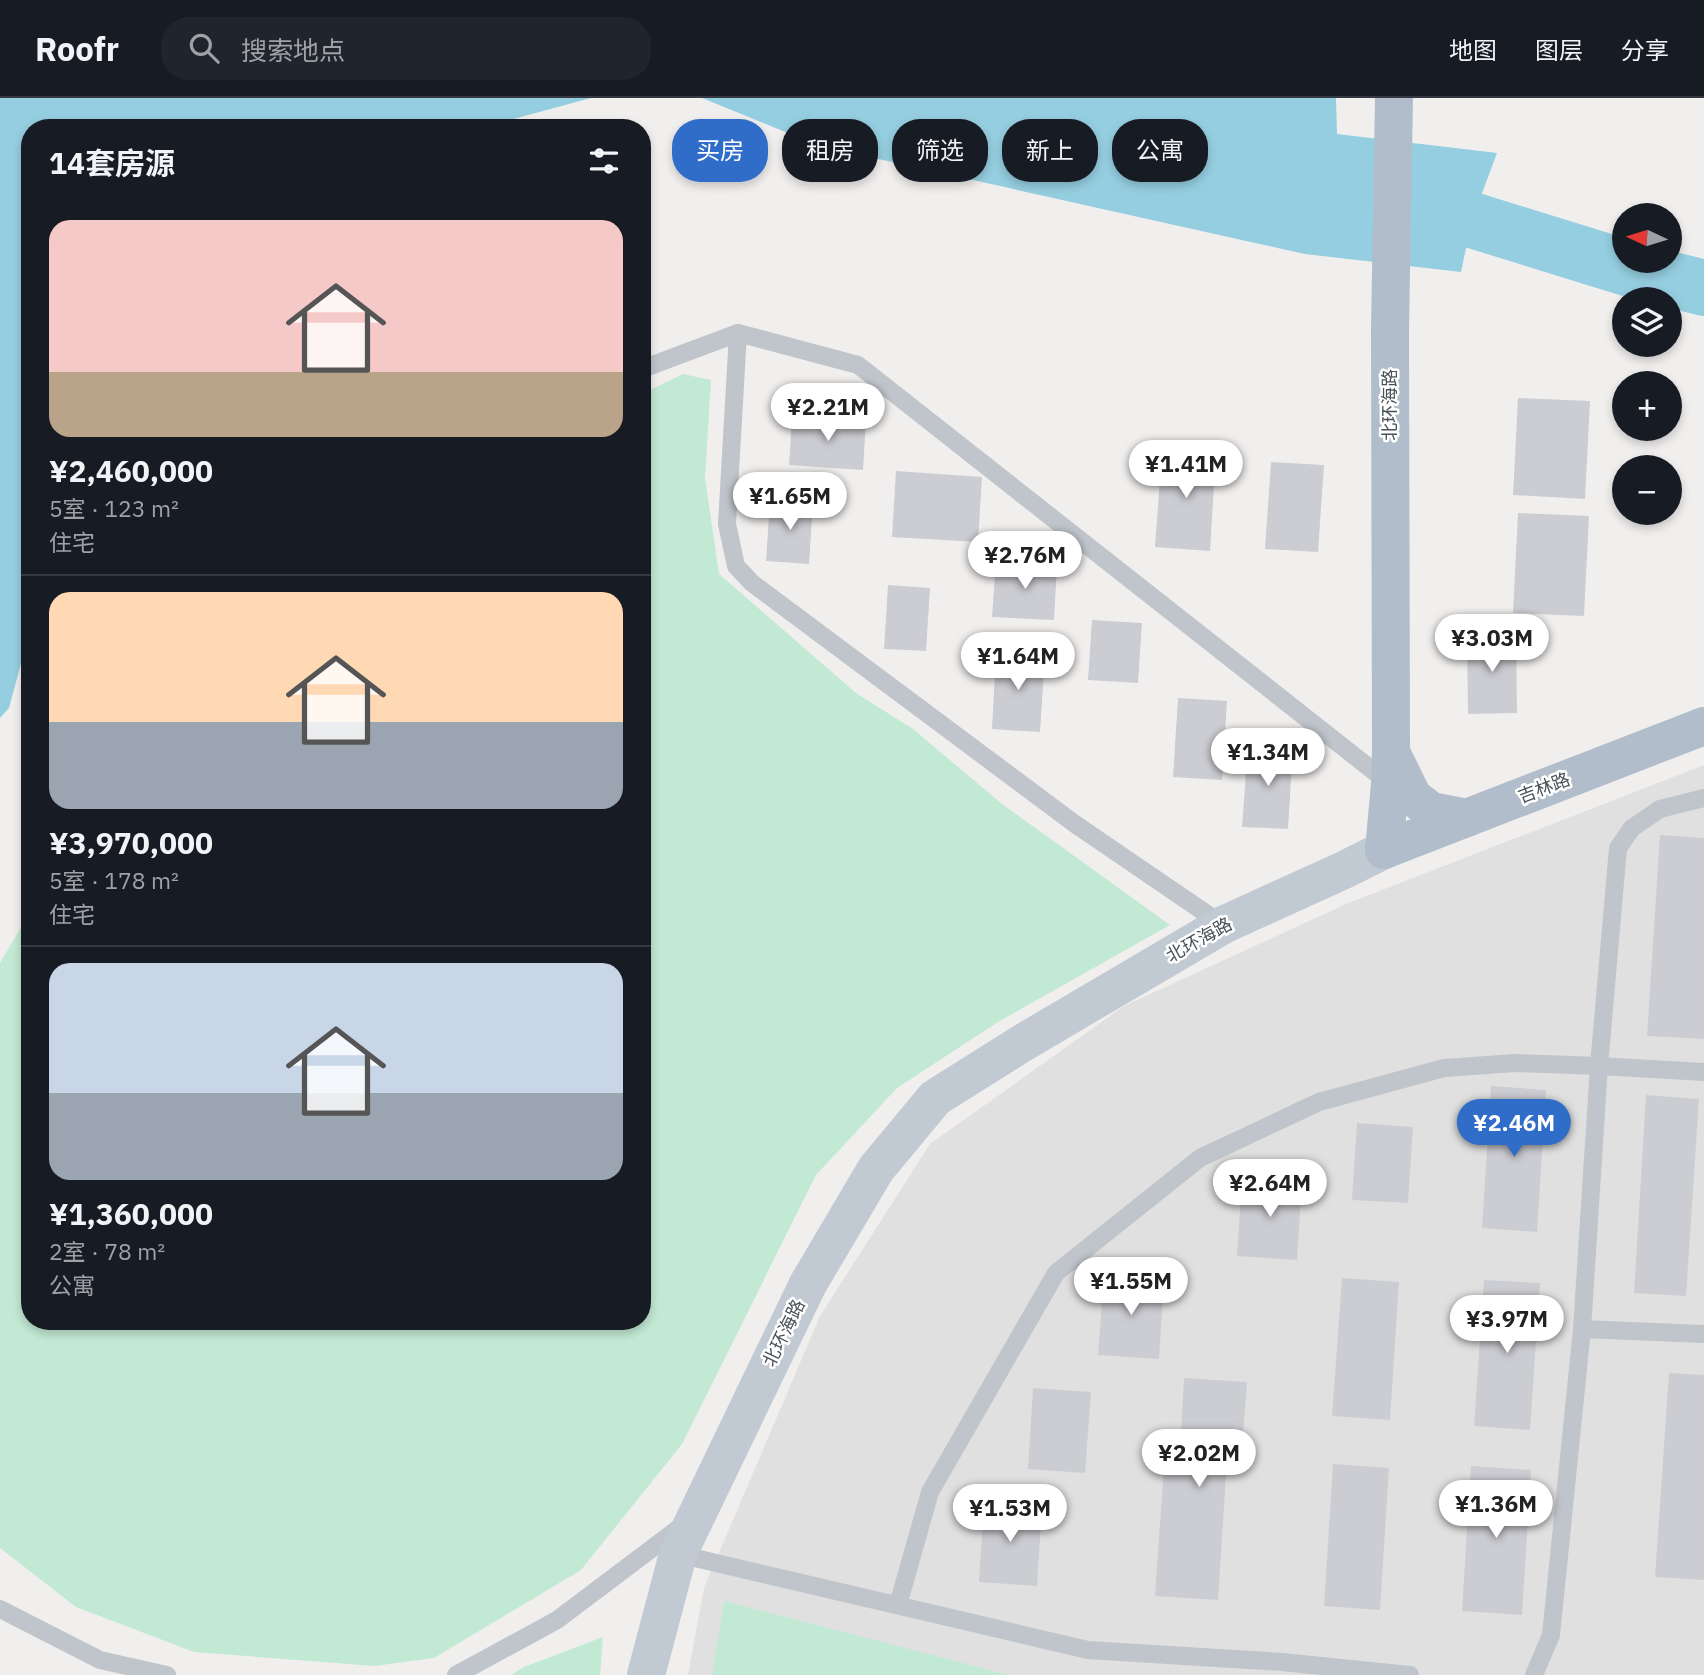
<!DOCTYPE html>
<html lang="zh">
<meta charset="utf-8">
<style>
body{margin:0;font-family:"IBM Plex Sans","Noto Sans SC",sans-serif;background:#20242c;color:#f1f3f6;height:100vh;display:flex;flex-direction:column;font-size:26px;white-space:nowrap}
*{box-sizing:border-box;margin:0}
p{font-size:23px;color:#9ea1a6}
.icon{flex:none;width:38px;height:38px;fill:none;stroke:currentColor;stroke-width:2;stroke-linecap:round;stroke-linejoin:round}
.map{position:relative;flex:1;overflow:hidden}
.sheet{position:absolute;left:21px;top:21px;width:630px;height:1211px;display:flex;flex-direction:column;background:#171b24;border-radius:28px;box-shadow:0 4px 10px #0003}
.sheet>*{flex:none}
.hud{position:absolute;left:672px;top:21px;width:665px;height:63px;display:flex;gap:14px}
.needle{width:46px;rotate:274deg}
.fabs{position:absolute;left:1612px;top:105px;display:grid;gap:14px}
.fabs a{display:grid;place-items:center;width:70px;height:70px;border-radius:50%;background:#171b24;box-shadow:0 4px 10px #0003;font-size:35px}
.price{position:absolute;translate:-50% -60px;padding:0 16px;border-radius:24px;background:#fff;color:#222;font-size:23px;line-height:46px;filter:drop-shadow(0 2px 4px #0008)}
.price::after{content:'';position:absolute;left:50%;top:42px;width:21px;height:16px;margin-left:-10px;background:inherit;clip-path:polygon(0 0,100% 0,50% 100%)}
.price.selected{background:#306dc9;color:#fff}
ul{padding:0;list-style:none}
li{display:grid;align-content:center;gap:14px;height:371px;padding:0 28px}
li+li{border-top:2px solid #363941}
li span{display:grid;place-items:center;height:217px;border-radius:21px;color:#555}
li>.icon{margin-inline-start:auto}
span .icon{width:126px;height:126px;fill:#fffc;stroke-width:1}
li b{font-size:30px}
h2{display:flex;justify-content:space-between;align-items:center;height:84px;padding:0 28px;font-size:30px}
.pill{padding:0 24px;border-radius:28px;background:#171b24;box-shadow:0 4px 10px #0003;font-size:24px;line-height:63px}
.pill.selected{background:#306dc9;color:#fff}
header{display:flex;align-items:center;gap:42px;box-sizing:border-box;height:98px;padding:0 35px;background:#171b24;border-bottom:2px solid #363941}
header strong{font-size:33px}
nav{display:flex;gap:38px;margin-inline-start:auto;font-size:24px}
.search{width:490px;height:63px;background:#20242c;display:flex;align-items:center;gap:18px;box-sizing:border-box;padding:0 24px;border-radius:28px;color:#9ea1a6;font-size:26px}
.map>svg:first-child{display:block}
</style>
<header>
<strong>Roofr</strong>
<div class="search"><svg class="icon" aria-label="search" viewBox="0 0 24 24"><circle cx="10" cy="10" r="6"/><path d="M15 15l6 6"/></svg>搜索地点</div>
<nav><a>地图</a><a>图层</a><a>分享</a></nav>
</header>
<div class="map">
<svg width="1704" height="1577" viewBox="0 0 1704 1577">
<rect width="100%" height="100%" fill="#f1efee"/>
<polygon fill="#e1e0e0" points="1704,667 1704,1577 688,1577 704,1490 820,1218 930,1046 1124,908 1346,806"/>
<g fill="#c2e9d3">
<polygon points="683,276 711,282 705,380 719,476 856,595 913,631 1002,706 1170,827 998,924 897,990 816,1077 682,1346 581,1472 434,1560 374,1568 194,1554 76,1509 0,1450 0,865 30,814 30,1223 642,1223 642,296"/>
<polygon points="724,1503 1009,1577 712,1577"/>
<polygon points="603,1539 600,1577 511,1577 524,1569"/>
</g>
<g fill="#95cee0">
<polygon points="0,0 591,0 480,30 30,30 30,532 9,610 0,620"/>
<polygon points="702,0 1336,0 1337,36 1497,55 1472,122 1461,174 1305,156 820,48"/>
</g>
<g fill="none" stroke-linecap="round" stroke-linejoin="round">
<polyline stroke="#95cee0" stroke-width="56" points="1472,122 1630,171 1704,190"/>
</g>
<g fill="#cccdd2">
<polygon points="1518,300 1590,303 1585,401 1513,397"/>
<polygon points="792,318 866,322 863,372 789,367"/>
<polygon points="1162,351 1216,355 1210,453 1155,449"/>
<polygon points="1271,364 1324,367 1318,454 1265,451"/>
<polygon points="896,373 982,379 978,444 892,439"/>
<polygon points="770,403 813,406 809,466 766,463"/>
<polygon points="1518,415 1589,418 1584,518 1513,515"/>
<polygon points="996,463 1057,467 1054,522 992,519"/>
<polygon points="888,487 930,490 926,553 884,551"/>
<polygon points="1092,522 1142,525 1138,585 1088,582"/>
<polygon points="1467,537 1516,537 1517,615 1468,616"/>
<polygon points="996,554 1045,557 1040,634 992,631"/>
<polygon points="1178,600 1227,603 1222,682 1173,679"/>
<polygon points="1248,648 1293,650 1288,731 1242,729"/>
<polygon points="1660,737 1704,740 1704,941 1647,938"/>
<polygon points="1491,988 1546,992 1537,1134 1482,1130"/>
<polygon points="1646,997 1699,1001 1686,1198 1634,1195"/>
<polygon points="1357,1025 1413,1029 1408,1105 1352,1102"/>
<polygon points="1242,1080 1302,1083 1297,1162 1237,1158"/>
<polygon points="1104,1177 1164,1181 1159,1261 1098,1257"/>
<polygon points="1342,1180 1399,1184 1390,1322 1332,1318"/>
<polygon points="1484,1182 1540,1185 1530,1332 1474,1328"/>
<polygon points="1669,1275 1704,1277 1704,1482 1655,1479"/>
<polygon points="1184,1280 1247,1284 1241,1363 1227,1362 1218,1502 1155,1498 1165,1355 1180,1356"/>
<polygon points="1033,1290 1091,1294 1085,1375 1028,1371"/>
<polygon points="1333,1366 1389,1370 1380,1512 1324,1508"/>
<polygon points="1471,1368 1531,1372 1522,1517 1462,1513"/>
<polygon points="984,1404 1042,1408 1037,1488 979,1484"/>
</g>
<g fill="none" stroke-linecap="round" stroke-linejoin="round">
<g stroke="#bfc5cb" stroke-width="18">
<polyline points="738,235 727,426 736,468 752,485 1075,726 1223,827"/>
<polyline points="642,271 738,235 858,267 1390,686"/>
<polyline points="1582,1231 1704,1236"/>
<polyline points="678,1456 1088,1552 1282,1564 1410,1577"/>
<polyline points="898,1507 930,1394 1056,1175 1200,1060 1319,1004 1444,970 1515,965 1599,968 1704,974"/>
<polyline points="0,1511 100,1562 167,1577"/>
<polyline points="456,1577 557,1522 683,1427"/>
<polyline points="1534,1577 1551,1537 1582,1231 1599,968 1618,750 1632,730 1660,711 1704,700"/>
</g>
<polyline stroke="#c1c9d3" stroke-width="38" points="646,1577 678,1456 808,1186 876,1071 935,1000 1024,944 1223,827 1344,772 1384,752"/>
<g stroke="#b1bdca" stroke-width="38">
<polyline points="1394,0 1390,232 1391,653 1390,686 1384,752 1704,628"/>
<polyline points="1391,654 1413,699 1431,713 1467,720"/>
</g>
</g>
<g text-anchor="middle" stroke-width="5" stroke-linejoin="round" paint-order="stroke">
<g font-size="18" fill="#495159" stroke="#fff">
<text transform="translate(1390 307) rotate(-90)" y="6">北环海路</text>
<text transform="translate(1544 690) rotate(-21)" y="6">吉林路</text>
<text transform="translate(1199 842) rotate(-29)" y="6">北环海路</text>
<text transform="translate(784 1235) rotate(-64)" y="6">北环海路</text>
</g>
</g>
</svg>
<div class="fabs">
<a><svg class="needle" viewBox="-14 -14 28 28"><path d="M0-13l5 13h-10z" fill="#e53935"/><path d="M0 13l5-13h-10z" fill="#9ea1a6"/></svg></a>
<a><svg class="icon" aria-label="layers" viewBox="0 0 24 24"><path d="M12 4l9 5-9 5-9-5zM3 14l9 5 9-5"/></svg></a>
<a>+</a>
<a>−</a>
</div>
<b class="price" style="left:828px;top:345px">¥2.21M</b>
<b class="price" style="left:1186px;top:402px">¥1.41M</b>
<b class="price" style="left:790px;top:434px">¥1.65M</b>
<b class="price" style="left:1025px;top:493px">¥2.76M</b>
<b class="price" style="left:1492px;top:576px">¥3.03M</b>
<b class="price" style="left:1018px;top:594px">¥1.64M</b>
<b class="price" style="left:1268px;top:690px">¥1.34M</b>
<b class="price selected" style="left:1514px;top:1061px">¥2.46M</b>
<b class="price" style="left:1270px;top:1121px">¥2.64M</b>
<b class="price" style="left:1131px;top:1219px">¥1.55M</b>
<b class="price" style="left:1507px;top:1257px">¥3.97M</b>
<b class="price" style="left:1199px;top:1391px">¥2.02M</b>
<b class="price" style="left:1496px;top:1442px">¥1.36M</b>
<b class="price" style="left:1010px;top:1446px">¥1.53M</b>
<div class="hud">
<a class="pill selected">买房</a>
<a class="pill">租房</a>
<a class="pill">筛选</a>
<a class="pill">新上</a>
<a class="pill">公寓</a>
</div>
<section class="sheet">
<h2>14套房源<svg class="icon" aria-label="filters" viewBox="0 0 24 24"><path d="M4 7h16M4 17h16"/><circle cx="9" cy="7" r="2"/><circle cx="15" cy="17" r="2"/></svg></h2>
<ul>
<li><span style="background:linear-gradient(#f6c9c9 70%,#b9a48a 0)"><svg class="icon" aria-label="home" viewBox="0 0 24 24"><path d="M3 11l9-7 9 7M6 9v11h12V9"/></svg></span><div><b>¥2,460,000</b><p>5室 · 123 m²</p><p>住宅</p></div></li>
<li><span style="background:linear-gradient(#ffd9b3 60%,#9aa5b1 0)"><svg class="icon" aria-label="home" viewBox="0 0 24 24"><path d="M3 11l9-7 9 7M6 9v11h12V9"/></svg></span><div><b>¥3,970,000</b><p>5室 · 178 m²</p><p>住宅</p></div></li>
<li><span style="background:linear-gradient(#c9d6e8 60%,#9aa5b1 0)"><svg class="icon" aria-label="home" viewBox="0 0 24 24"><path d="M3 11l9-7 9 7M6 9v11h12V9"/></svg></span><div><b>¥1,360,000</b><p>2室 · 78 m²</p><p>公寓</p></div></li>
</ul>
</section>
</div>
